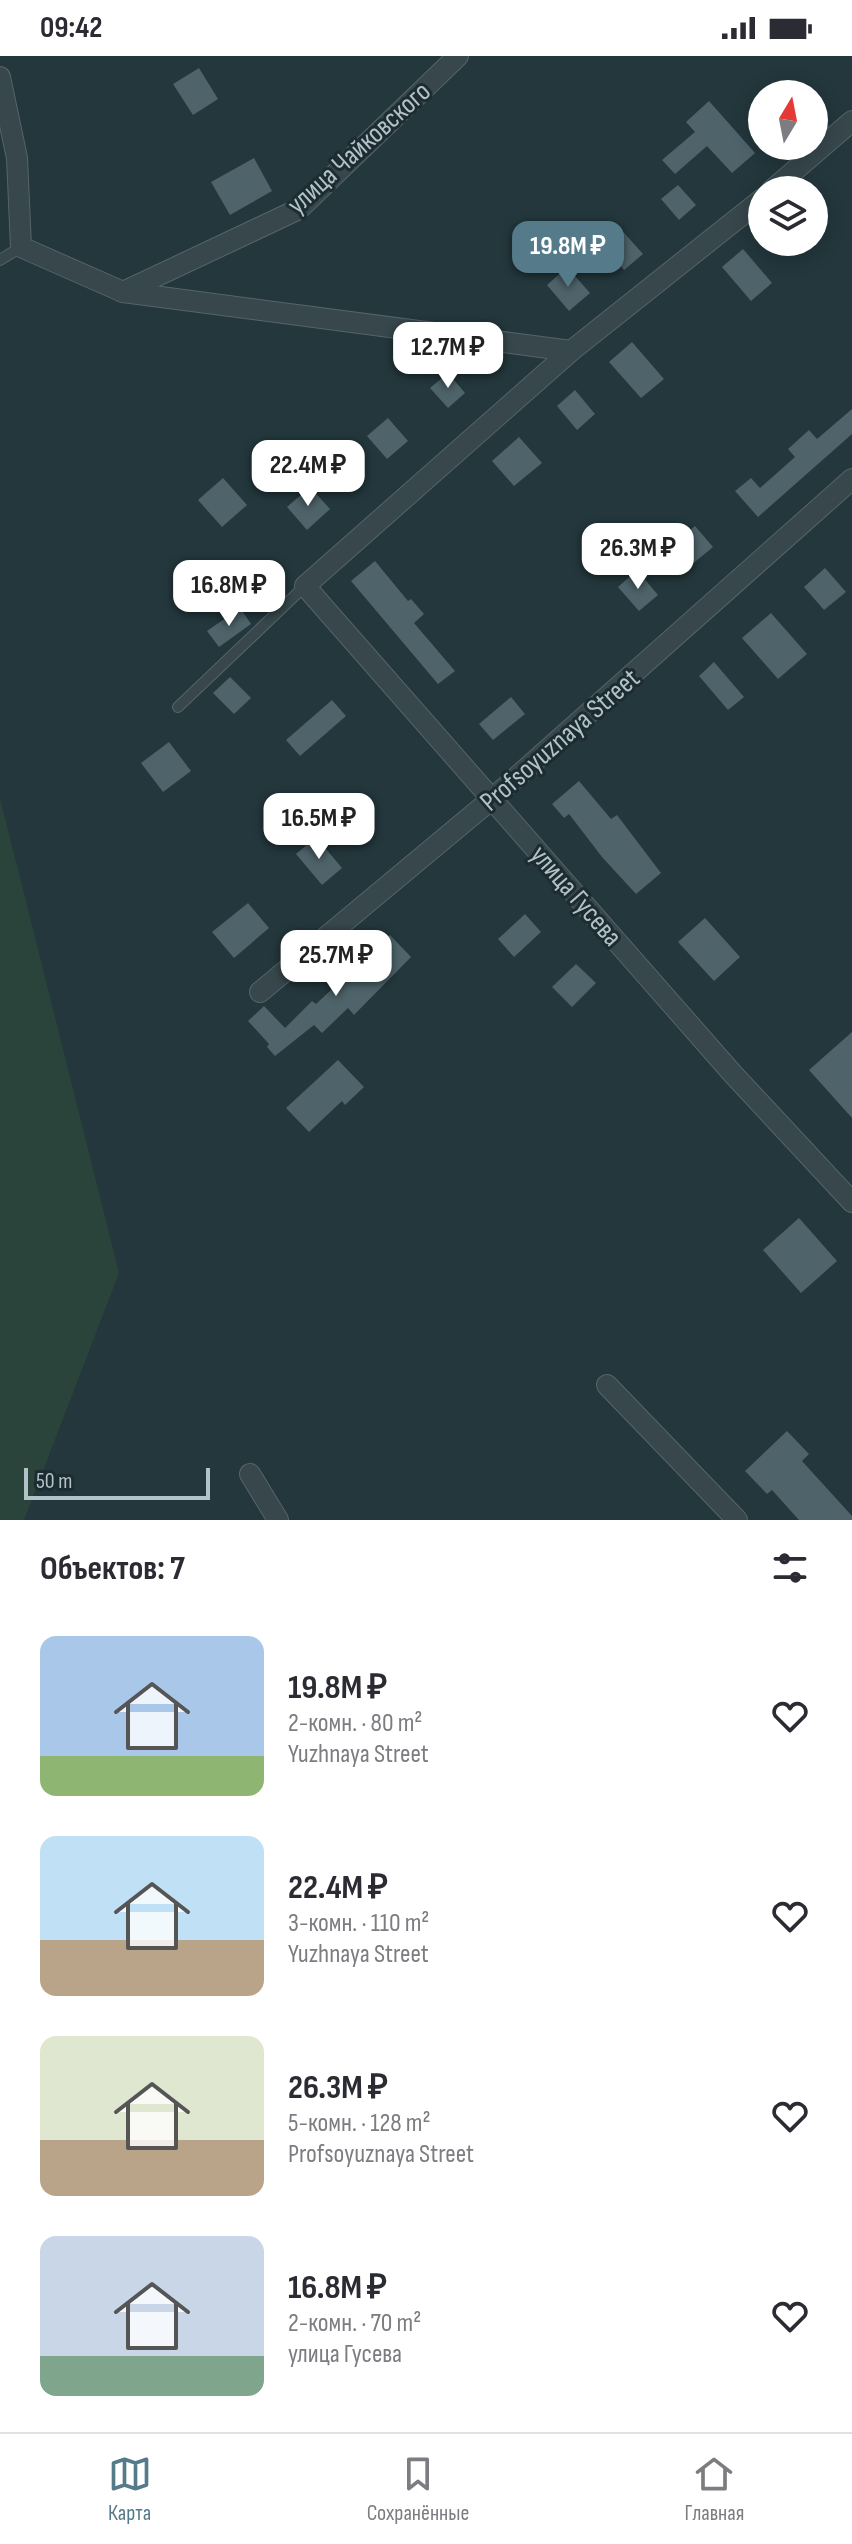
<!DOCTYPE html>
<html lang="ru">
<meta charset="utf-8">
<style>
body{margin:0;font-family:"Sofia Sans Condensed",sans-serif;background:#f7f7f7;color:#2b2b33;height:100vh;display:flex;flex-direction:column;font-size:30px;white-space:nowrap}
*{box-sizing:border-box;margin:0}
p{font-size:26px;color:#7c7c81}
.icon{flex:none;width:44px;height:44px;fill:none;stroke:currentColor;stroke-width:2;stroke-linecap:round;stroke-linejoin:round}
.map{position:relative;height:1464px;overflow:hidden}
.side{display:flex;flex-direction:column;background:#fff;flex:1}
.side>*{flex:none}
.needle{width:52px;rotate:10deg}
.buttons{position:absolute;left:748px;top:24px;display:grid;gap:16px}
.buttons a{display:grid;place-items:center;width:80px;height:80px;border-radius:50%;background:#fff;box-shadow:0 4px 20px #0003;font-size:40px}
.scale{position:absolute;left:24px;bottom:20px;width:186px;box-sizing:border-box;padding-left:8px;border:4px solid #b2c2c8;border-top:0;font-size:22px;line-height:28px;white-space:nowrap;color:#b2c2c8;-webkit-text-stroke:6px #1c2c31;paint-order:stroke}
.price{position:absolute;translate:-50% -68px;padding:0 18px;border-radius:16px;background:#fff;color:#222;font-size:26px;line-height:52px;filter:drop-shadow(0 2px 4px #0008)}
.price::after{content:'';position:absolute;left:50%;top:48px;width:24px;height:18px;margin-left:-12px;background:inherit;clip-path:polygon(0 0,100% 0,50% 100%)}
.price.on{background:#557b8b;color:#fff}
ul{padding:0;list-style:none}
li{display:flex;align-items:center;gap:24px;height:200px;padding:0 40px}
li span{display:grid;place-items:center;flex:none;width:224px;height:160px;border-radius:16px;color:#555}
li>.icon{margin-inline-start:auto}
span .icon{width:96px;height:96px;fill:#fffc;stroke-width:1}
li b{font-size:34px}
h2{display:flex;justify-content:space-between;align-items:center;height:96px;padding:0 40px;font-size:34px}
.status{display:flex;justify-content:space-between;align-items:center;height:56px;padding:0 40px;background:#fff;direction:ltr}
.status svg{height:22px;fill:currentColor}
.tabs{display:flex;justify-content:space-around;align-items:center;height:112px;border-top:2px solid #e1e1e2;background:#fff;font-size:22px;color:#7c7c81}
.tabs a{display:grid;justify-items:center;gap:4px}
.tabs .on{color:#557b8b}
.map>svg:first-child{display:block}
</style>
<div class="status"><b>09:42</b><svg viewBox="0 0 49 12"><path d="M0 12V9h3v3zM5 12V6h3v6zM10 12V3h3v9zM15 12V0h3v12zM26 1h20v11H26zM47 4h2v5h-2z"/></svg></div>
<div class="map">
<svg width="852" height="1464" viewBox="0 0 852 1464">
<rect width="100%" height="100%" fill="#23373c"/>
<polygon fill="#2b443b" points="0,742 119,1217 24,1464 0,1464"/>
<g fill="#4e646a">
<polygon points="199,12 218,43 193,59 173,28"/>
<polygon points="709,45 755,97 732,117 707,90 675,118 662,104 695,76 686,66"/>
<polygon points="254,102 272,135 230,159 211,126"/>
<polygon points="678,129 696,149 679,164 661,143"/>
<polygon points="617,169 643,198 624,214 599,185"/>
<polygon points="743,193 772,227 751,245 722,211"/>
<polygon points="567,211 590,237 569,255 547,229"/>
<polygon points="632,286 664,323 641,342 609,306"/>
<polygon points="448,317 465,337 448,352 430,332"/>
<polygon points="575,334 595,358 577,374 557,350"/>
<polygon points="852,353 852,378 758,461 735,435 751,422 760,432 795,401 788,393 809,374 817,383"/>
<polygon points="388,362 408,385 387,403 367,380"/>
<polygon points="519,381 542,407 514,430 492,405"/>
<polygon points="223,422 247,449 222,471 198,444"/>
<polygon points="310,431 330,453 307,474 287,451"/>
<polygon points="695,470 713,491 690,510 672,489"/>
<polygon points="375,505 408,545 411,543 424,558 414,567 455,615 438,628 351,525"/>
<polygon points="825,512 846,536 824,554 804,531"/>
<polygon points="637,514 658,539 639,555 618,531"/>
<polygon points="240,552 251,568 219,591 207,575"/>
<polygon points="771,557 807,598 778,623 742,582"/>
<polygon points="714,606 744,641 728,654 699,620"/>
<polygon points="230,621 251,642 234,658 213,637"/>
<polygon points="511,641 525,658 493,684 479,668"/>
<polygon points="332,644 346,660 300,700 286,684"/>
<polygon points="169,686 191,715 163,736 141,707"/>
<polygon points="579,725 611,763 617,759 661,817 636,838 602,801 569,758 564,762 552,748"/>
<polygon points="316,781 342,812 322,829 296,798"/>
<polygon points="248,847 269,872 234,902 212,876"/>
<polygon points="525,858 541,876 514,901 498,883"/>
<polygon points="705,862 740,901 714,925 678,886"/>
<polygon points="390,879 411,901 354,959 348,952 322,977 314,969 275,1000 267,991 269,988 248,965 264,950 285,972 312,945 316,948"/>
<polygon points="576,908 596,927 572,951 552,931"/>
<polygon points="852,976 852,1062 809,1014"/>
<polygon points="338,1004 364,1031 345,1049 342,1045 309,1076 286,1052"/>
<polygon points="799,1162 837,1205 801,1237 763,1194"/>
<polygon points="787,1375 809,1398 802,1405 852,1460 852,1464 799,1464 772,1434 767,1438 745,1415"/>
</g>
<g fill="none" stroke-linecap="round" stroke-linejoin="round">
<g stroke="#55656a" stroke-width="12">
<g id="service">
<polyline points="0,204 21,191"/>
<polyline points="178,651 305,530"/>
</g>
</g>
<g stroke="#55656a" stroke-width="22">
<g id="minor">
<polyline points="0,21 17,102 21,191 123,236 571,295"/>
<polyline points="772,134 852,65"/>
<polyline points="762,143 571,295 305,530 732,1017 852,1146"/>
<polyline points="123,236 299,153 458,0"/>
<polyline points="260,936 493,742 852,423"/>
<polyline points="607,1329 737,1464"/>
<polyline points="250,1418 278,1464"/>
</g>
</g>
<use href="#service" stroke="#37474c" stroke-width="10"/>
<use href="#minor" stroke="#37474c" stroke-width="20"/>
</g>
<g text-anchor="middle" stroke-width="6" stroke-linejoin="round" paint-order="stroke">
<g font-size="28" fill="#b2c2c8" stroke="#1c2c31">
<text transform="translate(358 91) rotate(-42)" y="10">улица Чайковского</text>
<text transform="translate(559 683) rotate(-41)" y="10">Profsoyuznaya Street</text>
<text transform="translate(577 839) rotate(49)" y="10">улица Гусева</text>
</g>
</g>
</svg>
<div class="buttons">
<a><svg class="needle" viewBox="-14 -14 28 28"><path d="M0-13l5 13h-10z" fill="#e53935"/><path d="M0 13l5-13h-10z" fill="#7c7c81"/></svg></a>
<a><svg class="icon" aria-label="layers" viewBox="0 0 24 24"><path d="M12 4l9 5-9 5-9-5zM3 14l9 5 9-5"/></svg></a>
</div>
<div class="scale">50 m</div>
<b class="price on" style="left:568px;top:233px">19.8M ₽</b>
<b class="price" style="left:448px;top:334px">12.7M ₽</b>
<b class="price" style="left:308px;top:452px">22.4M ₽</b>
<b class="price" style="left:638px;top:535px">26.3M ₽</b>
<b class="price" style="left:229px;top:572px">16.8M ₽</b>
<b class="price" style="left:319px;top:805px">16.5M ₽</b>
<b class="price" style="left:336px;top:942px">25.7M ₽</b>
</div>
<section class="side">
<h2>Объектов: 7<svg class="icon" aria-label="filters" viewBox="0 0 24 24"><path d="M4 7h16M4 17h16"/><circle cx="9" cy="7" r="2"/><circle cx="15" cy="17" r="2"/></svg></h2>
<ul>
<li><span style="background:linear-gradient(#a9c7e8 75%,#8fb573 0)"><svg class="icon" aria-label="home" viewBox="0 0 24 24"><path d="M3 11l9-7 9 7M6 9v11h12V9"/></svg></span><div><b>19.8M ₽</b><p>2-комн. · 80 m²</p><p>Yuzhnaya Street</p></div><svg class="icon" aria-label="heart" viewBox="0 0 24 24"><path d="M12 20l-8-8c-3-5 5-10 8-4 3-6 11-1 8 4z"/></svg></li>
<li><span style="background:linear-gradient(#bfe0f5 65%,#b9a48a 0)"><svg class="icon" aria-label="home" viewBox="0 0 24 24"><path d="M3 11l9-7 9 7M6 9v11h12V9"/></svg></span><div><b>22.4M ₽</b><p>3-комн. · 110 m²</p><p>Yuzhnaya Street</p></div><svg class="icon" aria-label="heart" viewBox="0 0 24 24"><path d="M12 20l-8-8c-3-5 5-10 8-4 3-6 11-1 8 4z"/></svg></li>
<li><span style="background:linear-gradient(#dfe7d0 65%,#b9a48a 0)"><svg class="icon" aria-label="home" viewBox="0 0 24 24"><path d="M3 11l9-7 9 7M6 9v11h12V9"/></svg></span><div><b>26.3M ₽</b><p>5-комн. · 128 m²</p><p>Profsoyuznaya Street</p></div><svg class="icon" aria-label="heart" viewBox="0 0 24 24"><path d="M12 20l-8-8c-3-5 5-10 8-4 3-6 11-1 8 4z"/></svg></li>
<li><span style="background:linear-gradient(#c9d6e8 75%,#7fa58c 0)"><svg class="icon" aria-label="home" viewBox="0 0 24 24"><path d="M3 11l9-7 9 7M6 9v11h12V9"/></svg></span><div><b>16.8M ₽</b><p>2-комн. · 70 m²</p><p>улица Гусева</p></div><svg class="icon" aria-label="heart" viewBox="0 0 24 24"><path d="M12 20l-8-8c-3-5 5-10 8-4 3-6 11-1 8 4z"/></svg></li>
</ul>
</section>
<nav class="tabs">
<a class="on"><svg class="icon" aria-label="map" viewBox="0 0 24 24"><path d="M3 6l6-2 6 2 6-2v14l-6 2-6-2-6 2zM9 4v14M15 6v14"/></svg>Карта</a>
<a><svg class="icon" aria-label="saved" viewBox="0 0 24 24"><path d="M7 4h10v16l-5-4-5 4z"/></svg>Сохранённые</a>
<a><svg class="icon" aria-label="home" viewBox="0 0 24 24"><path d="M3 11l9-7 9 7M6 9v11h12V9"/></svg>Главная</a>
</nav>
